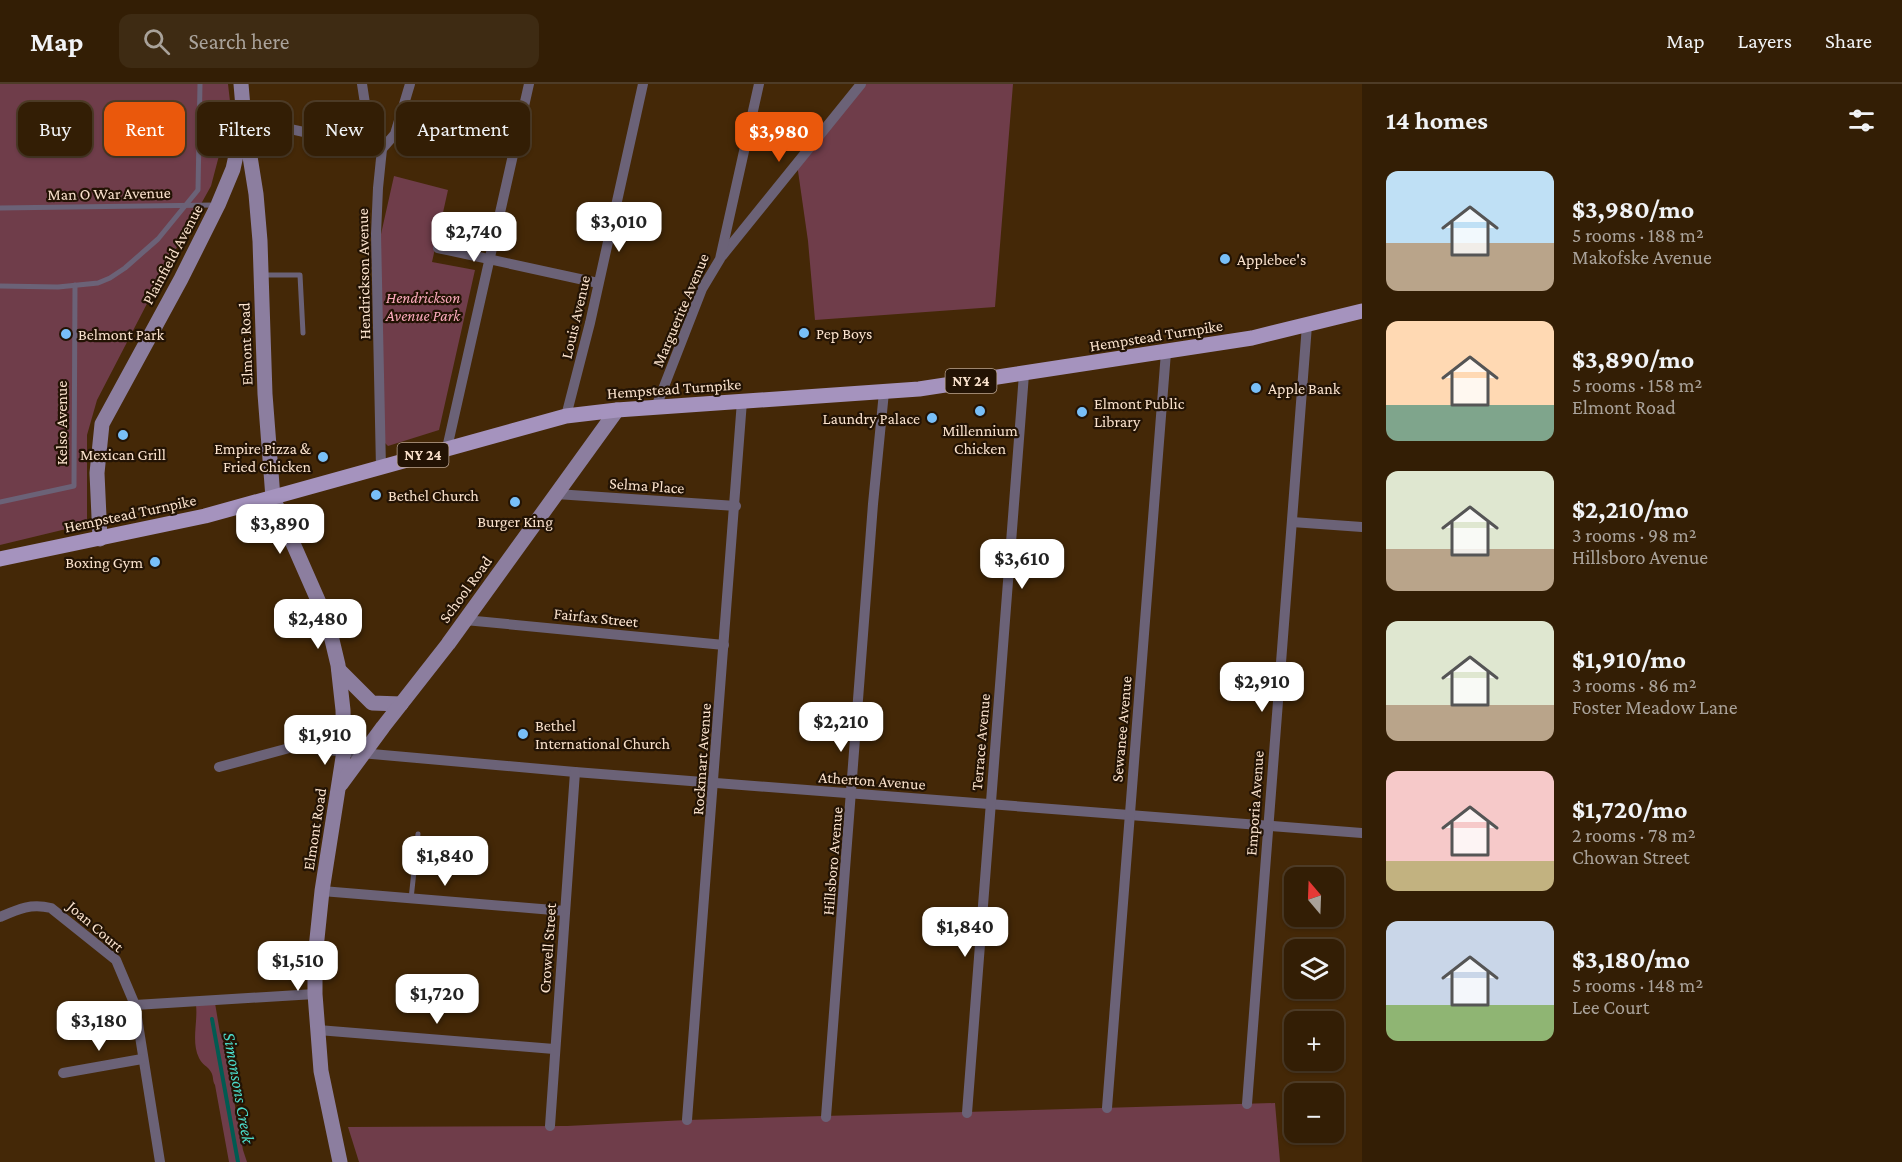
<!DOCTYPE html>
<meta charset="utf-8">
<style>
body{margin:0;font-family:"Crimson Pro",serif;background:#3e2b13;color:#f1f3f6;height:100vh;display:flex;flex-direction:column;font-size:22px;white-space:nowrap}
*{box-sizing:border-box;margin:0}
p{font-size:20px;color:#a9a29a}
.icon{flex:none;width:33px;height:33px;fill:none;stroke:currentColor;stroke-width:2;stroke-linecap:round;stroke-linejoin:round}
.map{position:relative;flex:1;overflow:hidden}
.panel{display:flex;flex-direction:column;background:#331e05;width:540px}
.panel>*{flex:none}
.hud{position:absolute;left:18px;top:18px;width:570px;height:54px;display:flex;gap:12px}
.needle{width:39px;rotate:341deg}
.fabs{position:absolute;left:1284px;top:783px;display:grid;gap:12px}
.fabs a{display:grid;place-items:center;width:60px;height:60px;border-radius:12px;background:#331e05;box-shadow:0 2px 4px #0004,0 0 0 2px #4e3c27;font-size:30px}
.price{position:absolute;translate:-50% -51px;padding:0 14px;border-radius:12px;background:#fff;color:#222;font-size:20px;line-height:39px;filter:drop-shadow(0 2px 3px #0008)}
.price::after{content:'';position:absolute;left:50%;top:36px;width:18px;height:14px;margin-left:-9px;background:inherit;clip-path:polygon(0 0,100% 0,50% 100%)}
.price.current{background:#ea580c;color:#fff}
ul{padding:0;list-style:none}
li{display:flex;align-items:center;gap:18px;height:150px;padding:0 24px}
li span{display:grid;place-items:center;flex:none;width:168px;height:120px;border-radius:12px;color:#555}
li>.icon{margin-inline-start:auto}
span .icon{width:72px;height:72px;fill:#fffc;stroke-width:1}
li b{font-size:26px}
h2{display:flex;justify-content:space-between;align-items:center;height:72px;padding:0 24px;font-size:26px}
.tag{padding:0 21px;border-radius:12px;background:#331e05;box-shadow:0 2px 4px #0004,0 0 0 2px #4e3c27;font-size:21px;line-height:54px}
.tag.current{background:#ea580c;color:#fff}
header{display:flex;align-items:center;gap:36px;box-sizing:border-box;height:84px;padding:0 30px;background:#331e05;border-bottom:2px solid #4e3c27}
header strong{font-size:28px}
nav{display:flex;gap:33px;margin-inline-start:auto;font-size:21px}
.search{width:420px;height:54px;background:#3e2b13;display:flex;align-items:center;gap:15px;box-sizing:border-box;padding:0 21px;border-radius:12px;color:#a9a29a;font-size:22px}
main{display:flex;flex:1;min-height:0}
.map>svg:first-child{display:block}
</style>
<header>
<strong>Map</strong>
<div class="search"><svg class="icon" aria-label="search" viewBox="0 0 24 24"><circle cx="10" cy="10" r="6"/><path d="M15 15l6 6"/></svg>Search here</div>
<nav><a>Map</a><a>Layers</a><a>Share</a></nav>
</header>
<main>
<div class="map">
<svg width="1362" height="1078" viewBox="0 0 1362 1078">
<rect width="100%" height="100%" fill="#442807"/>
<g fill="#6f3d4a">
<polygon points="0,0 228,0 231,26 211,102 166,183 97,316 87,351 87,440 0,461"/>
<polygon points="862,0 1013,0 995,223 815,236 808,157 797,80"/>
<polygon points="394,92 448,106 432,178 475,186 439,346 388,362 380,354 379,159"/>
<path d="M215,919L220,949L235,971L236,991L231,1000L243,1066L247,1078H229L215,1001C212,996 214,993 211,988C208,982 202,981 199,974C191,958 198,938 196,921Z"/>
<polygon points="1275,1019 1280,1078 359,1078 348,1043 567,1042 687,1036"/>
</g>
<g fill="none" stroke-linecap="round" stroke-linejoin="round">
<polyline stroke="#015b52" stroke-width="4" points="212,935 238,1078"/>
<g stroke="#6b6277" stroke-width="5">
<polyline points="0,124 214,121"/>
<polyline points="262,191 300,191 303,249"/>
<polyline points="0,202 58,203 98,199 110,194 125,184 158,155 198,106 200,0"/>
<polyline points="0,418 74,402 75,201"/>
<polyline points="411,815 418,750"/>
</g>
<g stroke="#6b6277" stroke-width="10">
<polyline points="362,0 368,39 382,65 378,104 376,150 381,384"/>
<polyline points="244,35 382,65 395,50 410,0"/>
<polyline points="438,164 598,199"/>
<polyline points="722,172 861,0"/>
<polyline points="656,323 702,205 720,175 759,0"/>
<polyline points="566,332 590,239 643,0"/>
<polyline points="447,364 529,0"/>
<polyline points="556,410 736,422"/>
<polyline points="1292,438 1362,443"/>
<polyline points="465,536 724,561"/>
<polyline points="219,683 293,663 575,688 1362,749"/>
<polyline points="322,807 565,827"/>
<path d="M0,833C18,825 31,819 51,824L116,876L135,921L160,1078"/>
<polyline points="135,921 315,910"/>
<polyline points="318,946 554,965"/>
<polyline points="63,989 142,975"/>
<polyline points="1247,1020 1307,241"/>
<polyline points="1107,1024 1166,268"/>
<polyline points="967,1029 1024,290"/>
<polyline points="826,1033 873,420 884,308"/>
<polyline points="687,1036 742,317"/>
<polyline points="550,1042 575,688"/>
</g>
<g stroke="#8c7e9f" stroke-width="15">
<polyline points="244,35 256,110 260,157 265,310 273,414 328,539 338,581 343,626 344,667 322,807 315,874 315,910 321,987 340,1078"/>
<polyline points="100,455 97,389 102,340 181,195 218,121 233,85 244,35 241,0"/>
<polyline points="339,586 372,619 401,620"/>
<polyline points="341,700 383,643 448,560 617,326"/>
</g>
<polyline stroke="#a593be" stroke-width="15" points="0,475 205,432 566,332 617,326 919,305 1252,254 1362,227"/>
</g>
<g fill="#78bff8" stroke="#231304" stroke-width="2">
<circle cx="1225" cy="175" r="6"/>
<circle cx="804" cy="249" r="6"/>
<circle cx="66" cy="250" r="6"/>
<circle cx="1256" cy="304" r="6"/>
<circle cx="980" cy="327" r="6"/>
<circle cx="1082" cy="328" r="6"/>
<circle cx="932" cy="334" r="6"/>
<circle cx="123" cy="351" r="6"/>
<circle cx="323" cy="373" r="6"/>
<circle cx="376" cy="411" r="6"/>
<circle cx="515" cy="418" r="6"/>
<circle cx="155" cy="478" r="6"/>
<circle cx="523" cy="650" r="6"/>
</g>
<g text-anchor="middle" stroke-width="4.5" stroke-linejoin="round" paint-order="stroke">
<g fill="#231304" stroke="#baa491" stroke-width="1.5">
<rect x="945.5" y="285" width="51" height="24" rx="4.5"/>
<rect x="397.5" y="359" width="51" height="24" rx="4.5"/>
</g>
<g font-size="15" font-weight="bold" fill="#fae2cd">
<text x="971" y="302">NY 24</text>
<text x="423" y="376">NY 24</text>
</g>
<g font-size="16" fill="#fae2cd" stroke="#231304">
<text transform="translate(109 109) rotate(-1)" y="6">Man O War Avenue</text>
<text transform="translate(172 170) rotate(-62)" y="6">Plainfield Avenue</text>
<text transform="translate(363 190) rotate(-91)" y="6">Hendrickson Avenue</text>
<text transform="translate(680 226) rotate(-67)" y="6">Marguerite Avenue</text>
<text transform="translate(575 233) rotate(-77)" y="6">Louis Avenue</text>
<text transform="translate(1156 251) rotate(-9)" y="6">Hempstead Turnpike</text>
<text transform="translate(245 260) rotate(-92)" y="6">Elmont Road</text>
<text transform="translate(674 304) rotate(-4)" y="6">Hempstead Turnpike</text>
<text transform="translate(61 339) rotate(-90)" y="6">Kelso Avenue</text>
<text transform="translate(647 401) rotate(4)" y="6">Selma Place</text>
<text transform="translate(130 429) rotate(-12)" y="6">Hempstead Turnpike</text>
<text transform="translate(465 505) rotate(-54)" y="6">School Road</text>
<text transform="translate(596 533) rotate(6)" y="6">Fairfax Street</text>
<text transform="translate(1121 645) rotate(-85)" y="6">Sewanee Avenue</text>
<text transform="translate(980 658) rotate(-85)" y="6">Terrace Avenue</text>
<text transform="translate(701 675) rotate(-86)" y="6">Rockmart Avenue</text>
<text transform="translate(872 696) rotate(4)" y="6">Atherton Avenue</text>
<text transform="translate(1254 719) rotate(-86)" y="6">Emporia Avenue</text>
<text transform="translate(314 745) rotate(-81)" y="6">Elmont Road</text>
<text transform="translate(832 777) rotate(-85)" y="6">Hillsboro Avenue</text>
<text transform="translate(96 842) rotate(41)" y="6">Joan Court</text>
<text transform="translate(547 864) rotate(-86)" y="6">Crowell Street</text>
</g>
<g font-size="16" fill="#fae2cd" stroke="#231304" text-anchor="start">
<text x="1237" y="181">Applebee's</text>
<text x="816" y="255">Pep Boys</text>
<text x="78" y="256">Belmont Park</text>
<text x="1268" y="310">Apple Bank</text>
<text x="1094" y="325">Elmont Public<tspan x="1094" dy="18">Library</tspan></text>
<text x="920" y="340" text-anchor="end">Laundry Palace</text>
<text x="980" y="352" text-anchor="middle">Millennium<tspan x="980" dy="18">Chicken</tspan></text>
<text x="311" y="370" text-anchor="end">Empire Pizza &amp;<tspan x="311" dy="18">Fried Chicken</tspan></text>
<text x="123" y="376" text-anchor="middle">Mexican Grill</text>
<text x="388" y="417">Bethel Church</text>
<text x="515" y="443" text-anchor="middle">Burger King</text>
<text x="143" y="484" text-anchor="end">Boxing Gym</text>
<text x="535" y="647">Bethel<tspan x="535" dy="18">International Church</tspan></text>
</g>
<g font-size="16" font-style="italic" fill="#fcaabd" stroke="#231304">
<text x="423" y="219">Hendrickson<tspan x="423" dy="18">Avenue Park</tspan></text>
</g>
<g font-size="18" font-style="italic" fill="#4bdac9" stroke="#231304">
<text transform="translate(239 1004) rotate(80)" y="6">Simonsons Creek</text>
</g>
</g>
</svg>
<div class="fabs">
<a><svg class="needle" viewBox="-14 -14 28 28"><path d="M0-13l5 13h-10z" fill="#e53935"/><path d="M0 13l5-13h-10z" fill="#a9a29a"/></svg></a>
<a><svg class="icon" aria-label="layers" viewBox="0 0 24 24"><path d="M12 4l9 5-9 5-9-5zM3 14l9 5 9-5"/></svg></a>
<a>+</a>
<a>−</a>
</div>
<b class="price current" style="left:779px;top:79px">$3,980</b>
<b class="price" style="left:619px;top:169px">$3,010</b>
<b class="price" style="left:474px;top:179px">$2,740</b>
<b class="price" style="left:280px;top:471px">$3,890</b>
<b class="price" style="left:1022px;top:506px">$3,610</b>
<b class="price" style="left:318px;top:566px">$2,480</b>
<b class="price" style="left:1262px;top:629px">$2,910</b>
<b class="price" style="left:841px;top:669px">$2,210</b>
<b class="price" style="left:325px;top:682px">$1,910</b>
<b class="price" style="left:445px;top:803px">$1,840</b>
<b class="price" style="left:965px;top:874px">$1,840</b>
<b class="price" style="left:298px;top:908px">$1,510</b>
<b class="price" style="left:437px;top:941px">$1,720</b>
<b class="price" style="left:99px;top:968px">$3,180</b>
<div class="hud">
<a class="tag">Buy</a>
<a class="tag current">Rent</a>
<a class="tag">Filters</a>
<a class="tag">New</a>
<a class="tag">Apartment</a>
</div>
</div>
<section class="panel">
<h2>14 homes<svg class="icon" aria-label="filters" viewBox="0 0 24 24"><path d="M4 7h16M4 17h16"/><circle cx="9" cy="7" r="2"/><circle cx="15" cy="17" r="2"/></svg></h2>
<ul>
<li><span style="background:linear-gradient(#bfe0f5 60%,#b9a48a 0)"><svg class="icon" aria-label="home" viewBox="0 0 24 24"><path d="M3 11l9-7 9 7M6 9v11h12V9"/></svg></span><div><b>$3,980/mo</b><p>5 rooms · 188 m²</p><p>Makofske Avenue</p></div></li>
<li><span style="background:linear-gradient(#ffd9b3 70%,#7fa58c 0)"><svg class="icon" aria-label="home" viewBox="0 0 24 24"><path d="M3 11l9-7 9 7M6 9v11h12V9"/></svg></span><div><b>$3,890/mo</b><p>5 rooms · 158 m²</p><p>Elmont Road</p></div></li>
<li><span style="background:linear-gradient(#dfe7d0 65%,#b9a48a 0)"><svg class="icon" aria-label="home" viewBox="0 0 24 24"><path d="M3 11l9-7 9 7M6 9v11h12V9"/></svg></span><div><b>$2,210/mo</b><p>3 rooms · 98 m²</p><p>Hillsboro Avenue</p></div></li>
<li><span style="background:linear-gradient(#dfe7d0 70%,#b9a48a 0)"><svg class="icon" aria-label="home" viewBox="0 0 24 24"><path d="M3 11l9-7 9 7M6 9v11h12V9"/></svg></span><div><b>$1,910/mo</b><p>3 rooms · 86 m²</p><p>Foster Meadow Lane</p></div></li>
<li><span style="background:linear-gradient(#f6c9c9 75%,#c2b280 0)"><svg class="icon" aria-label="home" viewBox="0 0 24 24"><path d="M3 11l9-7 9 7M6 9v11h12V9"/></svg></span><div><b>$1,720/mo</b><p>2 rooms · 78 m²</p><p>Chowan Street</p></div></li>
<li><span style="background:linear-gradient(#c9d6e8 70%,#8fb573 0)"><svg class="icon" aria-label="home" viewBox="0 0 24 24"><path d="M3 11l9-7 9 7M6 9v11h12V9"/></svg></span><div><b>$3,180/mo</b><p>5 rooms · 148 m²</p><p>Lee Court</p></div></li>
</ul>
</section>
</main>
